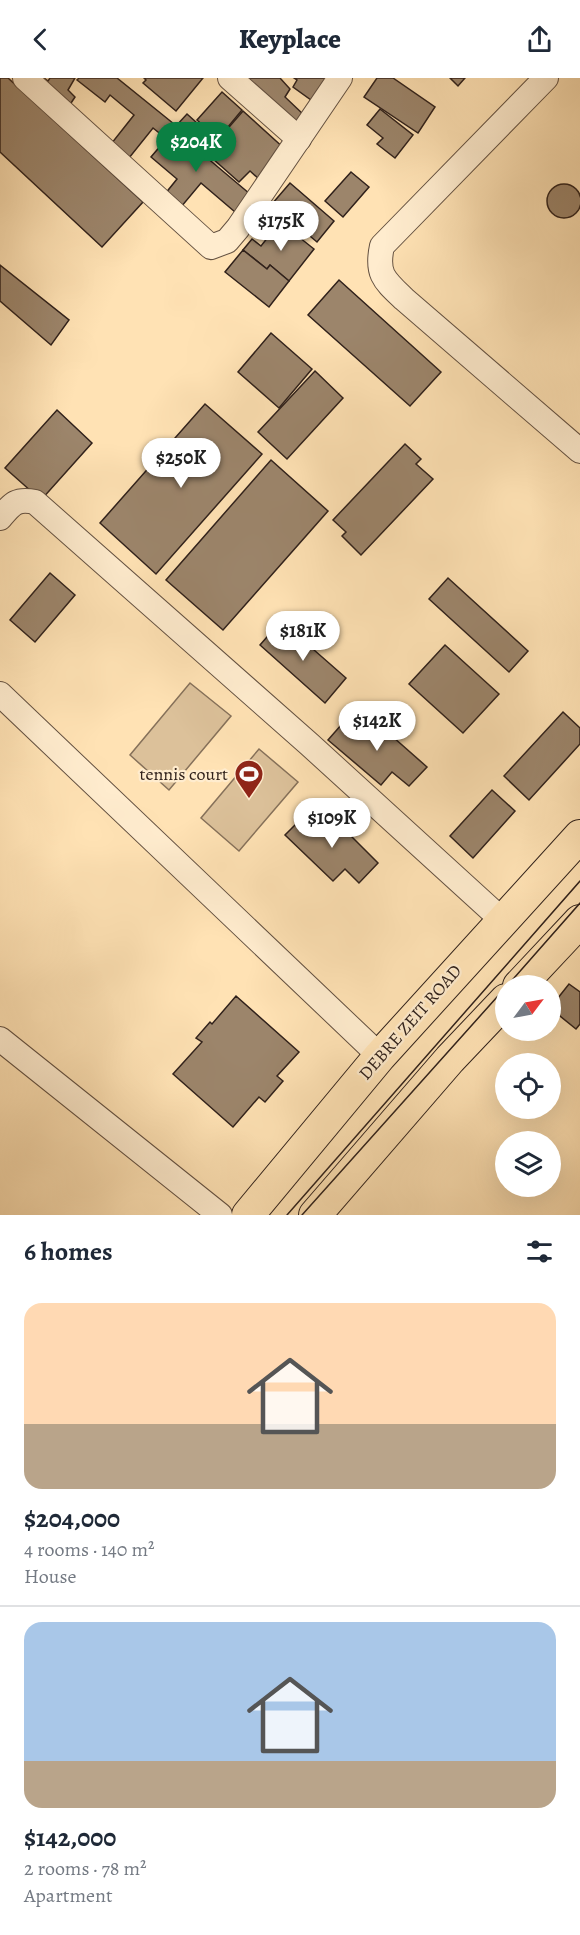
<!DOCTYPE html>
<meta charset="utf-8">
<style>
body{margin:0;font-family:Alegreya,serif;background:#f2f2f3;color:#1f2937;height:100vh;display:flex;flex-direction:column;font-size:22px;white-space:nowrap}
*{box-sizing:border-box;margin:0}
p{font-size:20px;color:#747a83}
.icon{flex:none;width:33px;height:33px;fill:none;stroke:currentColor;stroke-width:2;stroke-linecap:round;stroke-linejoin:round}
.map{position:relative;height:1137px;overflow:hidden}
.panel{display:flex;flex-direction:column;background:#fff;flex:1}
.panel>*{flex:none}
.needle{width:39px;rotate:58deg}
.tools{position:absolute;left:495px;top:897px;display:grid;gap:12px}
.tools a{display:grid;place-items:center;width:66px;height:66px;border-radius:50%;background:#fff;box-shadow:0 6px 24px #0002;font-size:30px}
.price{position:absolute;translate:-50% -51px;padding:0 14px;border-radius:21px;background:#fff;color:#222;font-size:20px;line-height:39px;filter:drop-shadow(0 2px 3px #0008)}
.price::after{content:'';position:absolute;left:50%;top:36px;width:18px;height:14px;margin-left:-9px;background:inherit;clip-path:polygon(0 0,100% 0,50% 100%)}
.price.active{background:#0b8043;color:#fff}
ul{padding:0;list-style:none}
li{display:grid;align-content:center;gap:12px;height:318px;padding:0 24px}
li+li{border-top:2px solid #e0e1e3}
li span{display:grid;place-items:center;height:186px;border-radius:18px;color:#555}
li>.icon{margin-inline-start:auto}
span .icon{width:108px;height:108px;fill:#fffc;stroke-width:1}
li b{font-size:26px}
h2{display:flex;justify-content:space-between;align-items:center;height:72px;padding:0 24px;font-size:26px}
header{display:flex;justify-content:space-between;align-items:center;height:78px;padding:0 24px;background:#fff;font-size:27px;font-weight:800}
.map>svg:first-child{display:block}
</style>
<header><svg class="icon" aria-label="back" viewBox="0 0 24 24"><path d="M15 5l-7 7 7 7"/></svg>Keyplace<svg class="icon" aria-label="share" viewBox="0 0 24 24"><path d="M12 15V3M7 8l5-5 5 5M5 13v7h14v-7"/></svg></header>
<div class="map">
<svg width="580" height="1137" viewBox="0 0 580 1137">
<rect width="100%" height="100%" fill="#ffe2b4"/>
<filter id="stains"><feTurbulence type="fractalNoise" baseFrequency=".00333" numOctaves="4"/><feColorMatrix values="0 0 0 0 .2 0 0 0 0 .09 0 0 0 0 .02 0 0 0 .5 -.17"/></filter>
<radialGradient id="worn" r=".72"><stop offset=".6" stop-color="#630" stop-opacity="0"/><stop offset="1" stop-color="#630" stop-opacity=".3"/></radialGradient>
<g fill="#dcc19a" stroke="#86715a" stroke-width="1.5">
<polygon points="190,605 231,638 169,712 130,677"/>
<polygon points="259,671 298,704 239,773 201,740"/>
</g>
<g fill="#9c856b" stroke="#30211b" stroke-width="1.5">
<polygon points="0,0 8,0 143,124 102,169 0,74"/>
<polygon points="34,0 44,0 48,3 50,0 75,0 68,12 75,19 67,31"/>
<polygon points="79,0 117,0 174,46 163,58 153,50 129,80 111,66 134,37 110,17 105,24 77,2"/>
<polygon points="144,0 203,0 176,33 143,5 146,2"/>
<polygon points="236,0 280,0 290,11 285,19 304,37 294,52"/>
<polygon points="294,0 326,0 311,22 293,9 297,2"/>
<polygon points="377,0 393,0 435,29 418,55 364,19"/>
<polygon points="450,0 465,0 458,8"/>
<polygon points="222,14 242,32 218,61 197,42"/>
<polygon points="380,31 413,57 395,80 377,66 383,60 367,47"/>
<polygon points="243,33 286,72 260,102 250,93 239,104 176,48 187,36 217,63"/>
<polygon points="174,52 250,116 235,134 201,105 181,129 165,116 177,101 151,79"/>
<polygon points="351,94 369,109 343,139 325,123"/>
<polygon points="290,105 334,143 317,164 272,126"/>
<circle cx="564" cy="123" r="17"/>
<polygon points="280,144 314,171 289,203 270,187 267,191 243,172 252,161 261,168"/>
<polygon points="243,172 267,191 270,187 289,203 269,229 225,194"/>
<polygon points="0,187 69,242 51,267 0,223"/>
<polygon points="339,202 441,294 410,328 308,237"/>
<polygon points="271,255 312,291 279,330 238,294"/>
<polygon points="315,293 343,320 287,381 258,354"/>
<polygon points="205,326 262,376 156,496 100,445"/>
<polygon points="57,332 92,365 41,422 5,390"/>
<polygon points="405,366 421,381 416,386 433,401 361,477 342,458 346,454 333,442"/>
<polygon points="271,382 328,433 223,552 166,502"/>
<polygon points="50,495 75,517 35,564 10,542"/>
<polygon points="448,500 528,573 509,594 429,521"/>
<polygon points="281,543 346,600 325,625 260,567"/>
<polygon points="445,567 499,616 463,655 409,606"/>
<polygon points="563,634 580,650 580,666 529,722 504,698"/>
<polygon points="349,638 368,654 376,644 427,689 409,708 392,694 381,707 328,662"/>
<polygon points="492,712 515,733 473,780 450,758"/>
<polygon points="304,738 317,752 331,738 378,785 359,805 345,791 333,803 285,757"/>
<polygon points="569,906 580,914 580,946 576,951 550,930"/>
<polygon points="236,918 299,974 277,998 283,1003 265,1024 259,1019 233,1049 173,996 202,964 196,960 210,944 212,946"/>
</g>
<g fill="none" stroke-linecap="round" stroke-linejoin="round">
<g stroke="#645141" stroke-width="26">
<g id="minor">
<polyline points="25,0 211,169 227,163 238,150 340,0"/>
<polyline points="230,0 299,61"/>
<path d="M546,0L382,168C376,196 384,202 404,221L580,373"/>
<path d="M0,440C12,426 16,420 35,424L309,666L502,842"/>
<polyline points="0,616 380,978"/>
<polyline points="0,961 220,1137"/>
</g>
</g>
<g stroke="#30211b" stroke-width="34">
<g id="major">
<polyline points="519,908 580,843"/>
<polyline points="248,1137 380,978 580,758"/>
<polyline points="315,1137 450,981 506,922"/>
</g>
</g>
<use href="#minor" stroke="#ffecce" stroke-width="24"/>
<use href="#major" stroke="#ffe2b4" stroke-width="32"/>
<g stroke="#30211b" stroke-width="1.5">
<polyline points="507,908 580,825"/>
<polyline points="287,1137 580,803"/>
<polyline points="302,1137 506,909"/>
</g>
</g>
<defs>
<g id="stadium-pin" transform="scale(1.5)"><path d="M0 17L-7.5 6A9.5 9.5 0 1 1 7.5 6Z" fill="#8f2418" stroke="#ffecce"/><path d="M0-5a6.5 5 0 1 0 0 10a6.5 5 0 1 0 0-10ZM-3.5-1.8h7v3.6h-7Z" fill="#fff"/></g>
</defs>
<g fill-rule="evenodd">
<use href="#stadium-pin" x="249" y="696"/>
</g>
<g text-anchor="middle" stroke-width="4.5" stroke-linejoin="round" paint-order="stroke">
<g font-size="18" fill="#30211b" stroke="#ffecce" text-anchor="end">
<text x="228" y="702">tennis court</text>
</g>
<g font-size="18" fill="#30211b" stroke="#ffecce">
<text transform="translate(410 944) rotate(-49)" y="6">DEBRE ZEIT ROAD</text>
</g>
</g>
<rect width="100%" height="100%" filter="url(#stains)"/>
<rect width="100%" height="100%" fill="url(#worn)"/>
</svg>
<div class="tools">
<a><svg class="needle" viewBox="-14 -14 28 28"><path d="M0-13l5 13h-10z" fill="#e53935"/><path d="M0 13l5-13h-10z" fill="#747a83"/></svg></a>
<a><svg class="icon" aria-label="locate" viewBox="0 0 24 24"><circle cx="12" cy="12" r="6"/><path d="M12 2v4M12 18v4M2 12h4M18 12h4"/></svg></a>
<a><svg class="icon" aria-label="layers" viewBox="0 0 24 24"><path d="M12 4l9 5-9 5-9-5zM3 14l9 5 9-5"/></svg></a>
</div>
<b class="price active" style="left:196px;top:95px">$204K</b>
<b class="price" style="left:281px;top:174px">$175K</b>
<b class="price" style="left:181px;top:411px">$250K</b>
<b class="price" style="left:303px;top:584px">$181K</b>
<b class="price" style="left:377px;top:674px">$142K</b>
<b class="price" style="left:332px;top:771px">$109K</b>
</div>
<section class="panel">
<h2>6 homes<svg class="icon" aria-label="filters" viewBox="0 0 24 24"><path d="M4 7h16M4 17h16"/><circle cx="9" cy="7" r="2"/><circle cx="15" cy="17" r="2"/></svg></h2>
<ul>
<li><span style="background:linear-gradient(#ffd9b3 65%,#b9a48a 0)"><svg class="icon" aria-label="home" viewBox="0 0 24 24"><path d="M3 11l9-7 9 7M6 9v11h12V9"/></svg></span><div><b>$204,000</b><p>4 rooms · 140 m²</p><p>House</p></div></li>
<li><span style="background:linear-gradient(#a9c7e8 75%,#b9a48a 0)"><svg class="icon" aria-label="home" viewBox="0 0 24 24"><path d="M3 11l9-7 9 7M6 9v11h12V9"/></svg></span><div><b>$142,000</b><p>2 rooms · 78 m²</p><p>Apartment</p></div></li>
</ul>
</section>
